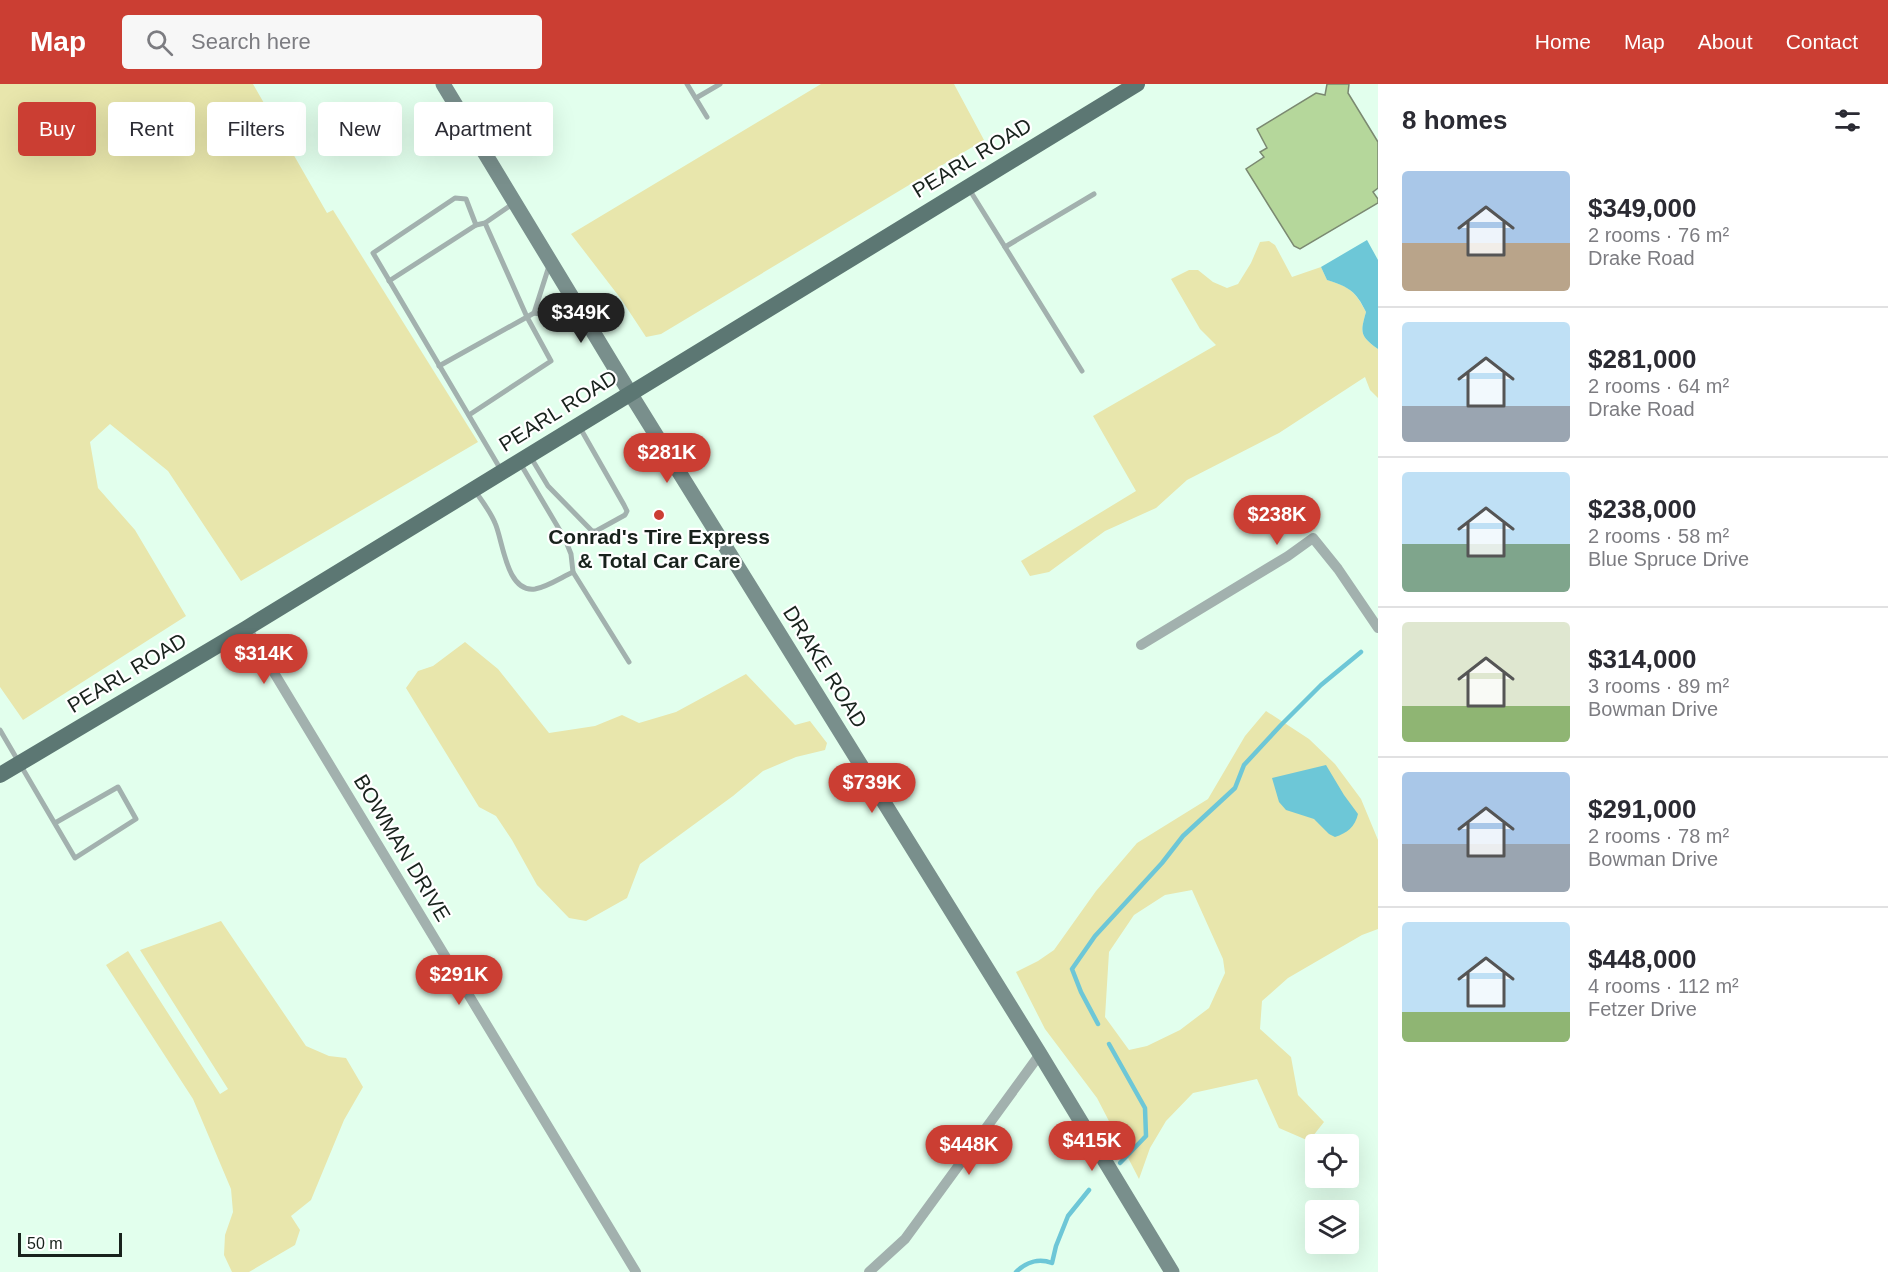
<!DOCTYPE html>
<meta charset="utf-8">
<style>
body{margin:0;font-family:Arial,sans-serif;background:#f7f7f7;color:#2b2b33;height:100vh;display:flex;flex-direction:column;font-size:22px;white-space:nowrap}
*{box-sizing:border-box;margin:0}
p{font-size:20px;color:#7c7c81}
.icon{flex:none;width:33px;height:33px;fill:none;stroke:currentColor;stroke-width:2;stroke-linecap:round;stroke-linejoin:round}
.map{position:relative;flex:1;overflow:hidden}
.sheet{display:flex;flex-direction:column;background:#fff;width:510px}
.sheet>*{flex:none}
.guide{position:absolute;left:18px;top:18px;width:570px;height:54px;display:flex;gap:12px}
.controls{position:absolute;left:1305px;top:1050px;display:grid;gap:12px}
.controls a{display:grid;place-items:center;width:54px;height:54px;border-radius:6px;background:#fff;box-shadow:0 6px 24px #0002;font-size:30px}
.scale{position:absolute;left:18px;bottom:15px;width:104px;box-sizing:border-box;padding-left:6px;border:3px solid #18221c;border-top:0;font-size:16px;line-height:21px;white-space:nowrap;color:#18221c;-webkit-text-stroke:4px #fff;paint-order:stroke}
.price{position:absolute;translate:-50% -51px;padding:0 14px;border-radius:21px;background:#cb3e33;color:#fff;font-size:20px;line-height:39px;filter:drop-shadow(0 2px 3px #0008)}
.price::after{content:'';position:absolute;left:50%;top:36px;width:18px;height:14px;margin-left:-9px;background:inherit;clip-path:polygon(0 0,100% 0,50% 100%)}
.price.on{background:#222;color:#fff}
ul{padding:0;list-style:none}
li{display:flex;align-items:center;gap:18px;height:150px;padding:0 24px}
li+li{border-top:2px solid #e1e1e2}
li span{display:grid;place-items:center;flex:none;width:168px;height:120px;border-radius:6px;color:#555}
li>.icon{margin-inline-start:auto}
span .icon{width:72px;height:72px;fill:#fffc;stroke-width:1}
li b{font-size:26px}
h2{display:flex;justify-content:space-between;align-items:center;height:72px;padding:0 24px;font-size:26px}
.tag{padding:0 21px;border-radius:6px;background:#fff;box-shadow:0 6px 24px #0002;font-size:21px;line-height:54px}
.tag.on{background:#cb3e33;color:#fff}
header{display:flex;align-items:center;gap:36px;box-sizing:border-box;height:84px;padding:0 30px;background:#cb3e33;color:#fff}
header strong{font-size:28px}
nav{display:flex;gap:33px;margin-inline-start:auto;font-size:21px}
.search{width:420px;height:54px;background:#f7f7f7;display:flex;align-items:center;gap:15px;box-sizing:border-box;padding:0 21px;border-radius:6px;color:#7c7c81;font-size:22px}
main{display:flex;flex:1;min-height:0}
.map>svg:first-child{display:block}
</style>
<header>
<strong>Map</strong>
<div class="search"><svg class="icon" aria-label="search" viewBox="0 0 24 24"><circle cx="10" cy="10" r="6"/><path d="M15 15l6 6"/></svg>Search here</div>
<nav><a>Home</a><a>Map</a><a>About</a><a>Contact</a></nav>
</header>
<main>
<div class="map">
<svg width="1378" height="1188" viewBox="0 0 1378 1188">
<rect width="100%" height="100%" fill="#e2ffed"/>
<g fill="#e8e6ac" fill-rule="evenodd">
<polygon points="0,0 253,0 327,129 333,126 478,358 241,497 168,387 110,340 90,358 98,404 135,446 186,532 23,636 0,603"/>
<polygon points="821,0 954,0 984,56 661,250 646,253 621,215 571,150"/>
<path d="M1269,157L1275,161L1292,193L1321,183L1327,196C1350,203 1355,207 1366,228C1360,249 1360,252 1378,265V314L1370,306L1365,293L1279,349L1187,396L1156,424L1105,447L1049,488L1030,492L1021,477L1136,407L1093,332L1216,261L1200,245L1171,195L1189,186H1198L1213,198L1227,204L1238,200L1251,179L1260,158Z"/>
<polygon points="465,558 498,585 549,649 595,642 622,631 639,639 676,628 746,590 795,641 810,637 827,659 825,666 796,673 763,687 733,712 640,780 627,814 586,837 569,834 537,801 512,756 496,732 479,723 406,604 418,587 433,582"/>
<path d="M1266,627L1309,655L1335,680L1361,715L1378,756V845L1362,851L1288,894L1262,917L1260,945L1291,973L1298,1011L1324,1038L1309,1057L1279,1044L1257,995L1193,1009L1166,1037L1150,1064L1139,1095L1097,1014L1045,945L1016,888L1038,877L1054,866L1096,807L1137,759L1208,715L1245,652ZM1192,806L1223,875L1225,889L1209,924L1180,946L1147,962L1129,966L1105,933L1109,868L1134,831L1165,811Z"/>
<polygon points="221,837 306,962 329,972 346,974 363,1003 344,1036 311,1116 291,1132 300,1146 295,1161 249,1188 232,1188 224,1171 225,1151 233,1128 231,1105 193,1015 106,881 128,867 220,1010 228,1005 140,866"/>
</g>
<g fill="#6dc7d7">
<path d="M1367,156L1378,176V265C1360,252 1360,249 1366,228C1356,207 1349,203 1327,196L1321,183Z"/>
<path d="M1326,681L1344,711L1358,730C1355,743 1347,749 1335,753L1329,750L1314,735L1286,726L1279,718L1272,694Z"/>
</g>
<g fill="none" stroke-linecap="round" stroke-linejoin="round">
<g stroke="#6dc7d7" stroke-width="4.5">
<polyline points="1098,940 1081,908 1072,885 1095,852 1162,779 1183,752 1235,704 1244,681 1281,641 1321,601 1361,568"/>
<polyline points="1109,960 1145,1024 1146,1052 1120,1079"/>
<path d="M1016,1188C1026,1178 1039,1174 1052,1179L1056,1162L1068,1132L1089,1106"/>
</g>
</g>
<polygon fill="#b5d79b" stroke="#7b8971" stroke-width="1.5" points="1327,0 1349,0 1348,9 1378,58 1378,104 1373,108 1378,115 1378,119 1300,165 1294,162 1246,85 1264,73 1260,68 1267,64 1257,45 1316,9 1325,11"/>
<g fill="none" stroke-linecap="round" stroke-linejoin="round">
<g stroke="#a2b1ae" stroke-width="5">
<polyline points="687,0 707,33"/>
<polyline points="696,14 720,0"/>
<polyline points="969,105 1082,287"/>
<polyline points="485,139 527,233 534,229 582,237"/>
<polyline points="1005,163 1094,110"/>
<polyline points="389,197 476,141"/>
<polyline points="534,229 549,182"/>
<polyline points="439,282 527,233 551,277 469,331"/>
<polyline points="530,372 548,402 592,447 596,447 625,431 627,427 624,421 579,342"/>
<polyline points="520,379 565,455 571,470 573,488 629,578"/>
<polyline points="501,386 373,169 455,114 466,115 476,141 485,139 514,119"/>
<path d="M475,407C482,417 490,427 495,439C503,456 506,509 535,505C547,503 562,493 573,488"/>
<polyline points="0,646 75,774 136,735 118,703 55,739"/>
</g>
<g stroke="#a2b1ae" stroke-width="10">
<polyline points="247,544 636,1188"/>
<polyline points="1141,561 1288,472 1313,454 1338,485 1378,544"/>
<polyline points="869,1188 905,1155 1040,970"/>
</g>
<polyline stroke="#798f8c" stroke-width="15" points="443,0 630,309 1040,970 1172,1188"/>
<polyline stroke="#5c7773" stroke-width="16" points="0,691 247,544 1137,0"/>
</g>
<circle fill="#cb3e33" stroke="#fff" stroke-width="2" cx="659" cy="431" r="6"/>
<g text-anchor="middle" stroke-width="4.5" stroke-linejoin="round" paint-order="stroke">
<g font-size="21" fill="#18221c" stroke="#fff">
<text transform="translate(972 74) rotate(-31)" y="7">PEARL ROAD</text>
<text transform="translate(558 327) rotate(-32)" y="7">PEARL ROAD</text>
<text transform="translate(825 583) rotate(58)" y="7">DRAKE ROAD</text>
<text transform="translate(127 589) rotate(-31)" y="7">PEARL ROAD</text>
<text transform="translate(402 764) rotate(59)" y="7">BOWMAN DRIVE</text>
</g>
<g font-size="21" font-weight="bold" fill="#18221c" stroke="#fff">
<text x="659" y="460">Conrad's Tire Express<tspan x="659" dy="24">&amp; Total Car Care</tspan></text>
</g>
</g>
</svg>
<div class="controls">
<a><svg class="icon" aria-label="locate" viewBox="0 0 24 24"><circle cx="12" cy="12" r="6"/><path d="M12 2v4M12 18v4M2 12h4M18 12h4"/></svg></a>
<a><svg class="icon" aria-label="layers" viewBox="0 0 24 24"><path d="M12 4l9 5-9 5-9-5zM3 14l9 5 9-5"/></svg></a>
</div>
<div class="scale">50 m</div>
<b class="price on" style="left:581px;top:260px">$349K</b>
<b class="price" style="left:667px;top:400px">$281K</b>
<b class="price" style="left:1277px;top:462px">$238K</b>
<b class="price" style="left:264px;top:601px">$314K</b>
<b class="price" style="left:872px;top:730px">$739K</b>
<b class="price" style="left:459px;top:922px">$291K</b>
<b class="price" style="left:1092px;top:1088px">$415K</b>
<b class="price" style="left:969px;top:1092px">$448K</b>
<div class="guide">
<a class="tag on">Buy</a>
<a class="tag">Rent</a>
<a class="tag">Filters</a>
<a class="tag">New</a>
<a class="tag">Apartment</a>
</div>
</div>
<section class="sheet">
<h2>8 homes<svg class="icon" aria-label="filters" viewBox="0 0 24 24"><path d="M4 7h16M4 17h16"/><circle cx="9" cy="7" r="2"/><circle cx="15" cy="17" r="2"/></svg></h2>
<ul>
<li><span style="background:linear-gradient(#a9c7e8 60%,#b9a48a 0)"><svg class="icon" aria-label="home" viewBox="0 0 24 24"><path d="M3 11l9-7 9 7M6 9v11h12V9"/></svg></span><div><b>$349,000</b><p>2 rooms · 76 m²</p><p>Drake Road</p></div></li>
<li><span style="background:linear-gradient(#bfe0f5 70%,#9aa5b1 0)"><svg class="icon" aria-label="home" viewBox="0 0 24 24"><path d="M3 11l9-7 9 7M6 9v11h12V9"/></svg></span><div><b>$281,000</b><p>2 rooms · 64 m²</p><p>Drake Road</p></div></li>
<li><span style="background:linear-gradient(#bfe0f5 60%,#7fa58c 0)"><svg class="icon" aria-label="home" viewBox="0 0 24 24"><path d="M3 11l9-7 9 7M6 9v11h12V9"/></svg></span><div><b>$238,000</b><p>2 rooms · 58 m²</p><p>Blue Spruce Drive</p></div></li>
<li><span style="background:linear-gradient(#dfe7d0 70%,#8fb573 0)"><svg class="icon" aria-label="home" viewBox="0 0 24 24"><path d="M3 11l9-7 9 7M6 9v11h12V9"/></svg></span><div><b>$314,000</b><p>3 rooms · 89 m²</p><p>Bowman Drive</p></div></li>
<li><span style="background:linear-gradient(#a9c7e8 60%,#9aa5b1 0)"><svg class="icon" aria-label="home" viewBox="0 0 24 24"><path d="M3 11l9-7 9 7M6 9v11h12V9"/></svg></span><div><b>$291,000</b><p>2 rooms · 78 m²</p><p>Bowman Drive</p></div></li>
<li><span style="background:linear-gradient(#bfe0f5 75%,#8fb573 0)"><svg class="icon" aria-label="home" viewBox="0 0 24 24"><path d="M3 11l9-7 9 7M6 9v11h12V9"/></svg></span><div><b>$448,000</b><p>4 rooms · 112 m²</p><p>Fetzer Drive</p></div></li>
</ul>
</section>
</main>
